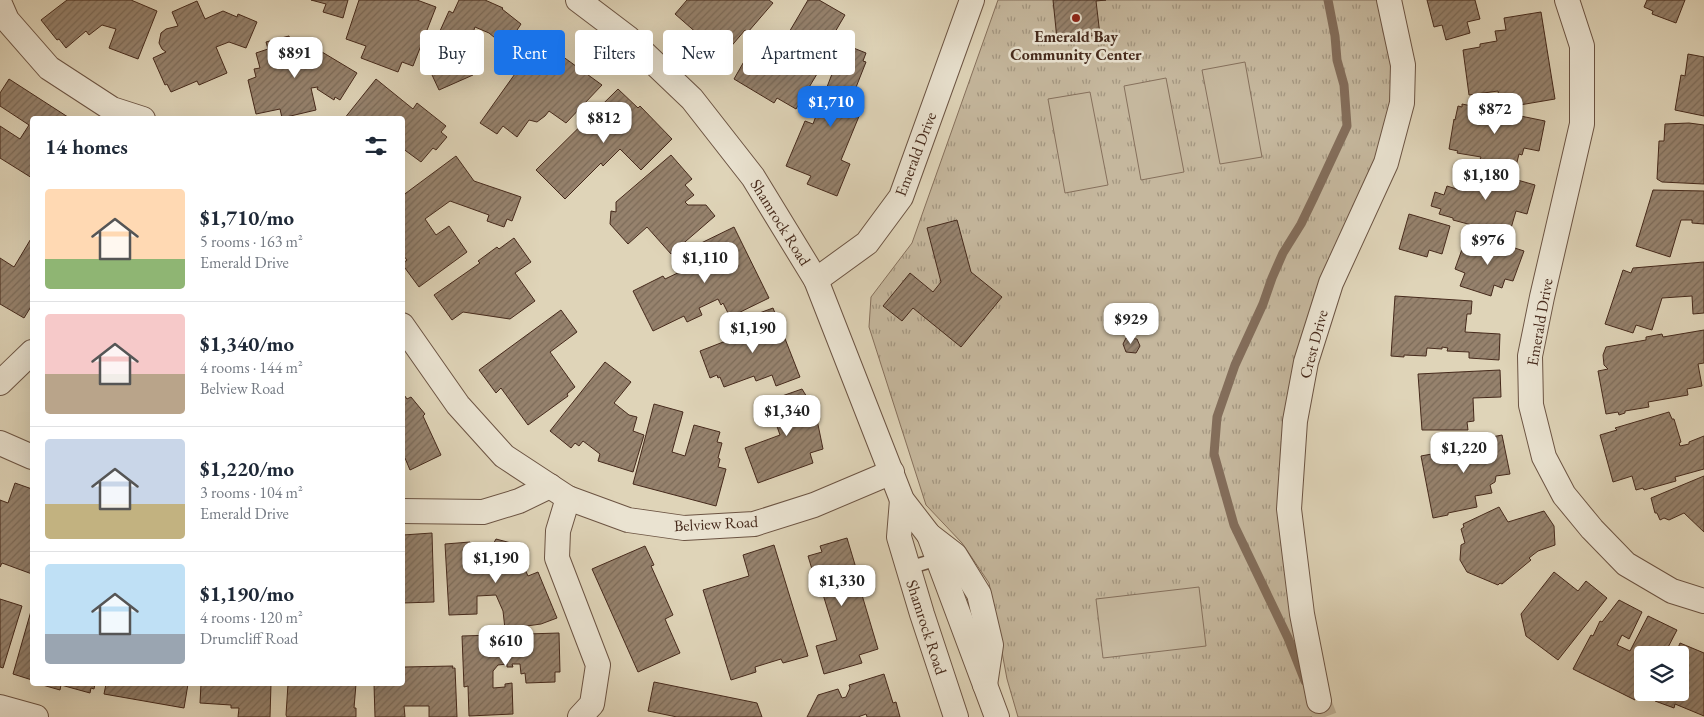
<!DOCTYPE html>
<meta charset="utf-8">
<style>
body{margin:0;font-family:"EB Garamond",serif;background:#f6f6f7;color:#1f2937;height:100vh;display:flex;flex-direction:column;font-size:19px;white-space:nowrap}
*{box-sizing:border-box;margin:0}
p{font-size:16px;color:#747a83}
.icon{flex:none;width:28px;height:28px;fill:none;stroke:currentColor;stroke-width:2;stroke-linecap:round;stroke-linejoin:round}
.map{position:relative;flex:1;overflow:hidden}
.details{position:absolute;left:30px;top:116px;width:375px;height:570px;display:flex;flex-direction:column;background:#fff;border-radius:5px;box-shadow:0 5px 20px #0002}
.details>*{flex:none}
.banner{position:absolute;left:420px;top:30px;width:475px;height:45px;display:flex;gap:10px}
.controls{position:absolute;left:1634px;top:646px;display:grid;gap:10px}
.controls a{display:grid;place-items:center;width:55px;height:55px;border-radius:5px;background:#fff;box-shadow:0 5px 20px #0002;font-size:25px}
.price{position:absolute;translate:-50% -42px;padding:0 11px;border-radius:10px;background:#fff;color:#222;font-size:16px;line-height:32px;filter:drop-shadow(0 1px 2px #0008)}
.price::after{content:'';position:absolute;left:50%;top:30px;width:15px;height:11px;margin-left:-8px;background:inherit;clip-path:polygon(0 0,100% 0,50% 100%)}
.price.active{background:#1a73e8;color:#fff}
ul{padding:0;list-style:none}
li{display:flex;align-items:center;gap:15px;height:125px;padding:0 15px}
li+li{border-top:1px solid #e0e1e3}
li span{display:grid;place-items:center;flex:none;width:140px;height:100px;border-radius:5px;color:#555}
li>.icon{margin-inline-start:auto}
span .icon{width:60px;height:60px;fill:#fffc;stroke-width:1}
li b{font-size:21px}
h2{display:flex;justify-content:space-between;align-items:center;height:60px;padding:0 15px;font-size:21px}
.pill{padding:0 18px;border-radius:5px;background:#fff;box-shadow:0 5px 20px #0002;font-size:18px;line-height:45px}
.pill.active{background:#1a73e8;color:#fff}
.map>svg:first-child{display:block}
</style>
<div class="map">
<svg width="1704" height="717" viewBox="0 0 1704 717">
<defs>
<pattern id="park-tufts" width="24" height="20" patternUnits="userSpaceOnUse" patternTransform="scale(1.25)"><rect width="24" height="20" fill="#c5b79d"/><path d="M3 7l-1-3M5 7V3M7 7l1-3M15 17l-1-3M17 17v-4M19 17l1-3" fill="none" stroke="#a2957f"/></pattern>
<pattern id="building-hatch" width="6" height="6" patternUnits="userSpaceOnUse" patternTransform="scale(1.25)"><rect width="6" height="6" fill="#96826d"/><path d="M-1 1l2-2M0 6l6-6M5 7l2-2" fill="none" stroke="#7c6b59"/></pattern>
</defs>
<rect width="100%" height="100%" fill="#dfd4b8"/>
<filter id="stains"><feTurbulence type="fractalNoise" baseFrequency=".004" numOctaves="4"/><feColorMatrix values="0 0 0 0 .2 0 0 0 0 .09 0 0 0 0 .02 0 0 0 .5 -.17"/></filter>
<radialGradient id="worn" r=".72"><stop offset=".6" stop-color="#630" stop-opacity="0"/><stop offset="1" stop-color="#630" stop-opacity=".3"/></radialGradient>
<polygon fill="url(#park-tufts)" stroke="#86705c" points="998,0 1384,0 1396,63 1394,100 1379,160 1325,280 1282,508 1319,717 1018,717 1007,679 989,583 962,543 926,505 869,327 871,297 912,243"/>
<g fill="#c5b79d" stroke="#86705c">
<polygon points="1245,62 1262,157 1220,164 1202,70"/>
<polygon points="1166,78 1184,172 1141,180 1124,86"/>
<polygon points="1090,92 1108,185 1065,193 1048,99"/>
<polygon points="1199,587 1206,646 1103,658 1096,599"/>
</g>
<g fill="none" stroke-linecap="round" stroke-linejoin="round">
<polyline stroke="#836d5a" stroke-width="9" points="1305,681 1288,638 1234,525 1214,454 1217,417 1235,365 1263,304 1272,278 1283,253 1301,224 1314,197 1347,126 1344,85 1337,60 1335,36 1328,0"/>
</g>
<g fill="url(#building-hatch)" stroke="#462a1c">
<polygon points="67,0 131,0 157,11 138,59 109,48 116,29 102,25 89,35 86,31 66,48 59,39 57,40 41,20"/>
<polygon points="311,0 348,0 343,18 323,12 326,4"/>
<polygon points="359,0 417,0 436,7 413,66 402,62 398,72 361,58 366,46 346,39"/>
<polygon points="459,0 485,0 503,8 502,9 521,24 506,47 489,33 475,27 465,55 473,75 439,90 426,62 449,11 453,13"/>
<polygon points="687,0 769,0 773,3 748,32 745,30 723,56 675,14"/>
<polygon points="808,0 819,0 845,15 818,61 823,64 796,109 777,98 774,103 734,79 750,51 771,63"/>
<polygon points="1053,0 1106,0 1096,1 1100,35 1057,39"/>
<polygon points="1427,0 1475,0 1480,19 1467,22 1470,33 1446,40 1442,25 1434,27"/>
<polygon points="1647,0 1685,0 1676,23 1652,14 1653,11 1644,7"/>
<polygon points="197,1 205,19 223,11 237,17 238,14 257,22 246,48 229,42 216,47 227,73 199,85 197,81 171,92 167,84 165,85 153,58 166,52 162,49 159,43 161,33 166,29 178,26 172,12"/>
<polygon points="1541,12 1555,99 1508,107 1507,104 1500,105 1498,91 1469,95 1463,50 1480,47 1480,44 1497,41 1495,31 1506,30 1504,18"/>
<polygon points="289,36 291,44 299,42 303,57 322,52 357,73 340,100 335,97 334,100 317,89 318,87 311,88 316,110 282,118 280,109 256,114 248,80 256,77 254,69 260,68 256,53 268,49 266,42"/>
<polygon points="846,45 866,53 863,61 866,62 849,105 862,109 841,160 850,164 837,196 807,184 811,176 786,166 805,121 813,124 838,58 841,60"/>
<polygon points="537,51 555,65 562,56 602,85 566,123 549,111 545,116 537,122 529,120 517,137 503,126 497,134 480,123 522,64 525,67"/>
<polygon points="1688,54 1704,57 1704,116 1675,110 1681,75 1685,76"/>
<polygon points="9,79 71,119 32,119 32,178 0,158 0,126 20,139 29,125 0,106 0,93"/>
<polygon points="376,79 413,109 417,103 446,126 441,132 447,137 436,150 433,148 421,162 402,148 402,119 344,119"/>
<polygon points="618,89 638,108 640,106 672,139 641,170 620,149 603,166 601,163 565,199 536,170"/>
<polygon points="1462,104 1545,121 1539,151 1524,148 1522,155 1519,154 1515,170 1479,162 1481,157 1457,153 1458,151 1449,149 1454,119 1455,120 1458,106 1462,107"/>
<polygon points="1689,123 1704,125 1704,184 1662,182 1657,179 1659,141 1664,141 1665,124"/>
<polygon points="671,155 692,179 685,185 694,195 685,202 688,205 706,205 715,216 671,254 647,227 628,244 610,224 611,211 616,212 616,202"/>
<polygon points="456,156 474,181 521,197 512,221 507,219 504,227 487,221 489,215 450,201 425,219 436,235 449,226 467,252 419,287 402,264 407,260 402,254 402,196"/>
<polygon points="1468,166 1535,185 1527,214 1516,211 1509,235 1453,220 1453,218 1439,214 1441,209 1431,206 1435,192 1444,195 1447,186 1460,190"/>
<polygon points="1653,190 1704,191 1704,224 1692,223 1692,220 1681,220 1670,257 1636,246"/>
<polygon points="1409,214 1450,226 1442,254 1429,250 1427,257 1399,249"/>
<polygon points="957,220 971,272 1002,297 961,347 913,308 902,321 883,306 910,273 933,292 941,282 927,228"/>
<polygon points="734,227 769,298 730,317 723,303 721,305 718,299 699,308 702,315 687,322 684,316 653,331 633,291 663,276 665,279 703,261 695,246"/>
<polygon points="32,237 32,305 24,318 0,304 0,258 14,267"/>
<polygon points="514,238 531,262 515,273 535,301 510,319 463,312 452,320 434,295 480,263 478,261 497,247 499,249"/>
<polygon points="1465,241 1474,244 1475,241 1483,244 1484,242 1495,246 1496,242 1524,251 1513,281 1505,279 1502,288 1494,285 1491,296 1460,286 1465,273 1455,269"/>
<polygon points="1704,262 1704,313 1693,314 1692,296 1662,298 1652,330 1636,325 1633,333 1605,324 1623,270 1631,273 1633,268"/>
<polygon points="1395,296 1472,301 1471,314 1467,314 1465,332 1500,334 1499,360 1469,358 1469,352 1447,351 1448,348 1442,347 1442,349 1427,348 1426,356 1404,355 1404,357 1391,356"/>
<polygon points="773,308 800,377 776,386 772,375 756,381 754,376 724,387 720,377 718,378 717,375 710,378 700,351 731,339 732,341 750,334 744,321 755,317 754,315"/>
<polygon points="561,310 577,332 550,352 575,387 567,394 568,396 528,425 501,388 496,393 479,370"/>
<polygon points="1704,330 1704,363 1698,364 1702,386 1687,389 1688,395 1648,402 1649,407 1625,411 1625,413 1619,415 1618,412 1606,414 1598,371 1608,369 1604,365 1603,355 1606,347 1646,340 1646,337 1662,334 1663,337"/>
<polygon points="1126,338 1137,339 1140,346 1136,353 1126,352 1123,344"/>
<polygon points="605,362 631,382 614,403 629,415 637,417 633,431 644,435 633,472 598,461 600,454 583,441 579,446 575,443 571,448 550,431"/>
<polygon points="1500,370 1501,397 1473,398 1474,421 1467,422 1468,430 1422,430 1418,374"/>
<polygon points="802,389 815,410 823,449 810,453 813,463 758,483 745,448 780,435 773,415 765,418 759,404"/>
<polygon points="402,392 407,399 411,397 425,414 423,416 441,455 410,470 405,458 402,458"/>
<polygon points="654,404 683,412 672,452 685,456 694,425 720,432 717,442 722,443 718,458 720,459 718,467 726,469 716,506 633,484"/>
<polygon points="1669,412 1672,419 1674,419 1681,442 1679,443 1680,446 1689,444 1689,442 1704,436 1704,469 1675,477 1676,481 1644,490 1643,488 1636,490 1632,476 1613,482 1600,435 1617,430 1615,428"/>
<polygon points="1502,435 1510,474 1496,476 1495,482 1490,485 1492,493 1475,496 1477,507 1448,513 1448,515 1433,518 1421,456 1437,453 1436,450 1452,447 1452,450 1462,448 1461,445 1467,444 1466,442"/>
<polygon points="1704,476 1704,532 1684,513 1669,520 1664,518 1660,520 1657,513 1655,513 1651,498"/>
<polygon points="15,483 32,489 32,574 2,563 0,567 0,500 8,503"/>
<polygon points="1499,507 1508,522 1544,511 1554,526 1555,545 1538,551 1529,558 1531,560 1502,584 1500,583 1498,585 1467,572 1460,560 1461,545 1465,543 1461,529 1464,527 1463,524"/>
<polygon points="432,533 434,602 402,603 403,535"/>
<polygon points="847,538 856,568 854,568 878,649 859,655 862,663 824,674 816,646 837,640 821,588 818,589 808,556 822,552 820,546"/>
<polygon points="496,539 511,543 524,554 520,564 523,565 528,576 538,572 557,618 541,624 505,629 503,611 496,595 477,596 477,614 449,615 445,544 470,542 472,550 491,548"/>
<polygon points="774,545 808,656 783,663 781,659 755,667 756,672 731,680 703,590 749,576 743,555"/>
<polygon points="645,546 654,565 651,566 673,615 665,619 680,653 638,672 592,569"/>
<polygon points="1554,572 1578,591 1586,581 1607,598 1558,660 1526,636 1521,614"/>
<polygon points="0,599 22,606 3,668 0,667"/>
<polygon points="1619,600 1642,612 1629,639 1622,635 1617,645 1630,651 1648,616 1677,630 1664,655 1642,655 1642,685 1635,700 1573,669 1591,635 1593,636 1600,621 1602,622"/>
<polygon points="31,611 32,612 32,680 13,674"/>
<polygon points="559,633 560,672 555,672 555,682 526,683 525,673 521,674 520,664 512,664 513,667 507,667 507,664 498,665 493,671 493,688 505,687 505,684 512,683 513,714 469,716 468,686 464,687 462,636"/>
<polygon points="1680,643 1704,653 1704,716 1675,704 1674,708 1655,701 1658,692 1680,692 1680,655 1675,655"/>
<polygon points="402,651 404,651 404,667 453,666 452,668 455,668 457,717 429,717 429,706 404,706 405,717 375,717 374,684 402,684"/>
<polygon points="884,674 893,703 896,702 900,717 867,717 866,714 858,717 807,717 818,695 838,689 842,698 846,697 850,688 849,685"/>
<polygon points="654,682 757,703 762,717 677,717 648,711"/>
<polygon points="39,684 95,684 94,689 91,688 90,693 61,685 60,690"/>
<polygon points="106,684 188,684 184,708 104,694"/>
<polygon points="201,684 271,684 270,717 238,717 239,708 231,708 231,705 200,703"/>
<polygon points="288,684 356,684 354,708 356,708 356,717 287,717 286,715"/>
</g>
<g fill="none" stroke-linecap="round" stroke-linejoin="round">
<polyline stroke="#c0b299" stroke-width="24" stroke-dasharray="24 12" stroke-linecap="butt" points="1319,701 1325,717"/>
<g stroke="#6c5443" stroke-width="15">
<polyline id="service" points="908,568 938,559"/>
</g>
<g stroke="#6c5443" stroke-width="26">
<g id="minor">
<polyline points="578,0 627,37 692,99 753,177 816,280 902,500 929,535 955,555 979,594 991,645 985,685"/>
<polyline points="1567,0 1582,46 1582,124 1542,297 1530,356 1531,405 1544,457 1564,495 1592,529 1626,564 1672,591 1704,601"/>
<polyline points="0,4 7,20 49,68 112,109 143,119"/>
<polyline points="816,280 867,243 901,197 972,0"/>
<polyline points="402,325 458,405 504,456 568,498 628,520 684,528 754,524 814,505 892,472"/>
<polyline points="0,383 32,352"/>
<polyline points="0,443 32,457"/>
<polyline points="568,498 558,531 557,558 598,665 592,704 580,717"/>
<polyline points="902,500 899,537 922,614 956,717"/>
<polyline points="402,511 483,512 519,501 550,486"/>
<polyline points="929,535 997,717"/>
<polyline points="1319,701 1302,614 1289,509 1295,421 1306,362 1331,283 1386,163 1402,103 1403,65 1389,0"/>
<polyline points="0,707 36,717"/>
</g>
</g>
<use href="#service" stroke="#eae3d1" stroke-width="12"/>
<use href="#minor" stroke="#eae3d1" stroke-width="24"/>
</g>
<circle fill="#8f2418" stroke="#eae3d1" stroke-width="2" cx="1076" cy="18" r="5"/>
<g text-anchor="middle" stroke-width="5" stroke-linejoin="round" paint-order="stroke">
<g font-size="16" font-weight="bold" fill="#462a1c" stroke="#eae3d1">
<text x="1076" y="42">Emerald Bay<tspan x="1076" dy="18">Community Center</tspan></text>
</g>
<g font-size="16" fill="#462a1c" stroke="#eae3d1">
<text transform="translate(915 154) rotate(-69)" y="6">Emerald Drive</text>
<text transform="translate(781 222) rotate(58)" y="6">Shamrock Road</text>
<text transform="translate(1539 322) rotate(-80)" y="6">Emerald Drive</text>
<text transform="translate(1313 344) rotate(-75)" y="6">Crest Drive</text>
<text transform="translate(716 523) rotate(-3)" y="6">Belview Road</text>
<text transform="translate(927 627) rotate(72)" y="6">Shamrock Road</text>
</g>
</g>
<rect width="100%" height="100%" filter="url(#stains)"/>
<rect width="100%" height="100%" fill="url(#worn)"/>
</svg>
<div class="controls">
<a><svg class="icon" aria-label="layers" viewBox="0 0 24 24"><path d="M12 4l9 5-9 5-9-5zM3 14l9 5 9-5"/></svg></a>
</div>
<b class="price" style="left:295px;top:79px">$891</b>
<b class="price active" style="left:831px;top:128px">$1,710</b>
<b class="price" style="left:1495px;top:135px">$872</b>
<b class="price" style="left:604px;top:144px">$812</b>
<b class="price" style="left:1486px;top:201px">$1,180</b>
<b class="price" style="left:1488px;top:266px">$976</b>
<b class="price" style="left:705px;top:284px">$1,110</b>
<b class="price" style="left:1131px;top:345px">$929</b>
<b class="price" style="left:753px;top:354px">$1,190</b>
<b class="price" style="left:787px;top:437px">$1,340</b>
<b class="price" style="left:1464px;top:474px">$1,220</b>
<b class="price" style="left:496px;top:584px">$1,190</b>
<b class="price" style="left:842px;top:607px">$1,330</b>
<b class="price" style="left:506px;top:667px">$610</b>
<div class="banner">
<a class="pill">Buy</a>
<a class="pill active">Rent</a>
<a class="pill">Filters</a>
<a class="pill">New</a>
<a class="pill">Apartment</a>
</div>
<section class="details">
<h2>14 homes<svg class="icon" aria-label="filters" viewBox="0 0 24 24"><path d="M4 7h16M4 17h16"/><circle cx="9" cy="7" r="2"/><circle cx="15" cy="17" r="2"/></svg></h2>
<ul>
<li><span style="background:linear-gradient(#ffd9b3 70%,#8fb573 0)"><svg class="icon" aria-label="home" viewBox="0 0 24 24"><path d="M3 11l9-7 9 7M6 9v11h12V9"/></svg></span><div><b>$1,710/mo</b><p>5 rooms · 163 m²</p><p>Emerald Drive</p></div></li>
<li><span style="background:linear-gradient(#f6c9c9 60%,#b9a48a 0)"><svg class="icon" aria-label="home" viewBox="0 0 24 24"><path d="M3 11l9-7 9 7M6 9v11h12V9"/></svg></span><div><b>$1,340/mo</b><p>4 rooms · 144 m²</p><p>Belview Road</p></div></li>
<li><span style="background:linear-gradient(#c9d6e8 65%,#c2b280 0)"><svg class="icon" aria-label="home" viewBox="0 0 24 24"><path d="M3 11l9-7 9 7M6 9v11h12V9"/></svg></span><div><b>$1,220/mo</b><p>3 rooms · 104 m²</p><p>Emerald Drive</p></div></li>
<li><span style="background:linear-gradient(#bfe0f5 70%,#9aa5b1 0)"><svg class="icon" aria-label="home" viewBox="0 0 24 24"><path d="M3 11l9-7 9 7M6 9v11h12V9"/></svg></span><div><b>$1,190/mo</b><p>4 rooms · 120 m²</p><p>Drumcliff Road</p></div></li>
</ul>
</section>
</div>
